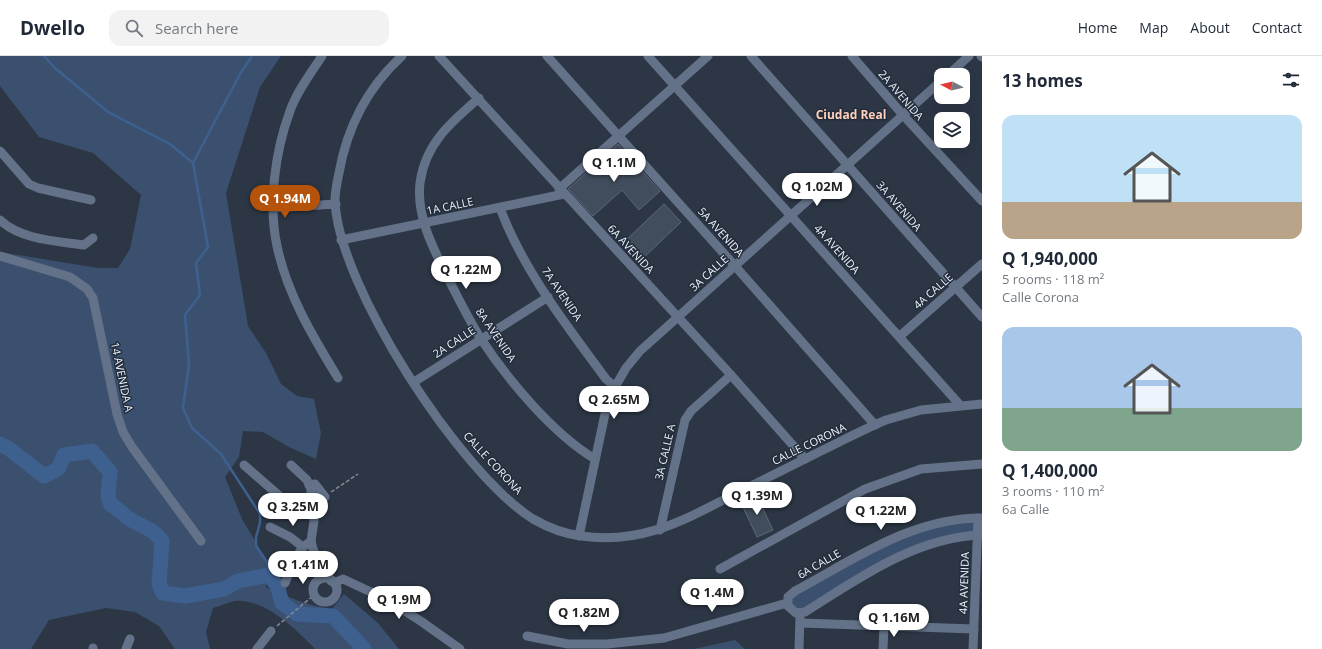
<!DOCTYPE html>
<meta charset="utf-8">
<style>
body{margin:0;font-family:"Open Sans",sans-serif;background:#f2f2f3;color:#1f2937;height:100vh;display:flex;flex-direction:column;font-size:15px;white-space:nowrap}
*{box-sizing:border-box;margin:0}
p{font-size:13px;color:#747a83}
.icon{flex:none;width:22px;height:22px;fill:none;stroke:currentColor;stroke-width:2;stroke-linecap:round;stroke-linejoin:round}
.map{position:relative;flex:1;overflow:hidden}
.drawer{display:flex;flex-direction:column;background:#fff;width:340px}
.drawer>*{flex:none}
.needle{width:26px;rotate:277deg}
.tools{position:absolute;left:934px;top:12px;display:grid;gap:8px}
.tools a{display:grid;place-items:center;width:36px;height:36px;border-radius:8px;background:#fff;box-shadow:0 4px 16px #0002;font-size:20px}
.price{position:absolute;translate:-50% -34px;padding:0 9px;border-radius:14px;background:#fff;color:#222;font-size:13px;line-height:26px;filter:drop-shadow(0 1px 2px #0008)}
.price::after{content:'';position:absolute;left:50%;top:24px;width:12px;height:9px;margin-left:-6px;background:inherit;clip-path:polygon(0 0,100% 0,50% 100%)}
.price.selected{background:#b45309;color:#fff}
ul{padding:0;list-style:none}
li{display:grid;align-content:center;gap:8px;height:212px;padding:0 20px}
li span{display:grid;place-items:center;height:124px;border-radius:12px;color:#555}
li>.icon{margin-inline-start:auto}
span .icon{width:72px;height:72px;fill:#fffc;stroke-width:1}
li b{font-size:17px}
h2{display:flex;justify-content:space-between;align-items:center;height:48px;padding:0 20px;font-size:17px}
header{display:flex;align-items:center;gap:24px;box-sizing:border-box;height:56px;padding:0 20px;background:#fff;border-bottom:1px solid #e0e1e3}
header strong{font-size:19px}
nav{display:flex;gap:22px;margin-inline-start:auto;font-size:14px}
.search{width:280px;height:36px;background:#f2f2f3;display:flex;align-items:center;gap:10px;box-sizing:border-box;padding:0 14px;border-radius:12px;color:#747a83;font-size:15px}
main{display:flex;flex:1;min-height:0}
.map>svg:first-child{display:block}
</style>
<header>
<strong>Dwello</strong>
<div class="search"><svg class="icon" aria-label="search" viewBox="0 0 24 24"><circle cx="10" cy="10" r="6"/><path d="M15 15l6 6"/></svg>Search here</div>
<nav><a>Home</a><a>Map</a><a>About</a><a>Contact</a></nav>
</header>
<main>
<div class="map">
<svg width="982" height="593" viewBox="0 0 982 593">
<rect width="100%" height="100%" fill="#2c3645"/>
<g fill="#3b506e">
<path d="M0,0H281L260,31L226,137L248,270L266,297L281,328L297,340L314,343L321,377L316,403L289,391L263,376L243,375L239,401L225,421L242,463L267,505L266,531C288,541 308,550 332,553L344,538L378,567L399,593H315C297,574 263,541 234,545C227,547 220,550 213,552L206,576L210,593H175L159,570L135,556L106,552L49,564L31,593H0V196L98,212H118L130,193L141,139L93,97L39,81L0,30Z"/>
<polygon points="978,462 982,479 933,486 805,556 787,547 788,541 891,482"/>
<polygon points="735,584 745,593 693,593 694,593"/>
</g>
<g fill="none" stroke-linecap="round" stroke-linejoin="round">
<g stroke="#3e608f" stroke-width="2.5">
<polyline points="44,0 55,12 108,56 170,88 193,107"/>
<polyline points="252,0 240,18 193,107 208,191 196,207 200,239 185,259 189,308 183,352 192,372 221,398 260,458 260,467 256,481 256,490 267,506 268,519"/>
</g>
<path stroke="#3e608f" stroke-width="15" d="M0,388L8,392L44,420L58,413L64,399L92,395L110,416L108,440L111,449C118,452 122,458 128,462C142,472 151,470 162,485L159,528L163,537L185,540L224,533L238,525L268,519L277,529L282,547L297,558L333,560L364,593"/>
</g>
<g fill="#414d5c" stroke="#5b6778">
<polygon points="618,88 660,135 639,154 622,134 593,160 568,133"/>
<polygon points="664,148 681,166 639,206 622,188"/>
<polygon points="757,440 773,474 757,481 741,447"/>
</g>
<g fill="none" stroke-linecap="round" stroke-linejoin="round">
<g stroke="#828b98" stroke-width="1.5" stroke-dasharray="4 2" stroke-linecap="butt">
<polyline points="331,436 358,418"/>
<polyline points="277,570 314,539"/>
</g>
<g stroke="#637288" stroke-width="9">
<path d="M322,0C311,17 297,35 290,55C275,96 268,148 277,190C287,238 313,281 338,322"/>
<path d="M402,0C368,31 347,72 339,117C337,126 335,135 335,145C338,230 461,418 533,463C547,471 565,478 581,480C643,489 686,463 739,436C767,422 795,408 823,394C844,384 864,373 886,364L921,354L982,348"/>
<polyline points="439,0 731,319 805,403"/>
<polyline points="547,0 735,210 875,369"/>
<polyline points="648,0 960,349"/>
<polyline points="751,0 982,261"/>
<polyline points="852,0 903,59 982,145"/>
<polyline points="981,0 982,1"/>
<polyline points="948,19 969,0"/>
<path d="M479,42C451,66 425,88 420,127C416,161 434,194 449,224C459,244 469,264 481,283C508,324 553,378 595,403"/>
<polyline points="0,95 29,128 38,132 91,144"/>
<polyline points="559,133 708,0"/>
<polyline points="273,152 336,148"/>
<path d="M500,152C523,214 567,270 606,323L615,331"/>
<path d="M0,164C21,184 57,185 84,189L93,182"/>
<polyline points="341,184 564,138"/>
<polyline points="0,200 70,221 87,233 93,242 117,358 123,376 132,391 201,485"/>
<polyline points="900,280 982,208"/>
<polyline points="414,326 548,241"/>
<polyline points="244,409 292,451 301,454 311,451"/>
<polyline points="291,409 307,424 311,433 311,451 314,465 311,485 313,493 317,503 331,525"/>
<polyline points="309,429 315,428 325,441"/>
<path d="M982,462C911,462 855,503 795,535L788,541V550L796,557L805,556C859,522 916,481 982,479"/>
<polyline points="270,471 290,481 303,491"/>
<polyline points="660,474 685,364 691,355 731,319"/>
<polyline points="579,480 605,358 615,331 626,312 640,295 941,25"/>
<polyline points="720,513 865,433 921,413 982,408"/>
<circle cx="325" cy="534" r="12"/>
<path d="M285,527C292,511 296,494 311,485"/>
<polyline points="334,527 343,523 388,544 422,566 460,593"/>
<polyline points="801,567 974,573"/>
<polyline points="527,580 568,588 607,588 664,582 787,547"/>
<polyline points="93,593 93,592"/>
<polyline points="126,593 130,583"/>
<polyline points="257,593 271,575"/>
<polyline points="799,593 800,560"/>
<polyline points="883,593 884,570"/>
<polyline points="973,593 978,462"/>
</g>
</g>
<g text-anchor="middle" stroke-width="3" stroke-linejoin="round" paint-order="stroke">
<g font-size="11" fill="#ebf2fc" stroke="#222c3a">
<text transform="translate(901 39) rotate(49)" y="4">2A AVENIDA</text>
<text transform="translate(450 150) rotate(-12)" y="4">1A CALLE</text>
<text transform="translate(899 150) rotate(49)" y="4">3A AVENIDA</text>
<text transform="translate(721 176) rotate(48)" y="4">5A AVENIDA</text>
<text transform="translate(631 193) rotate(47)" y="4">6A AVENIDA</text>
<text transform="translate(837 193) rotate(48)" y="4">4A AVENIDA</text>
<text transform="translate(709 217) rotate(-42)" y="4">3A CALLE</text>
<text transform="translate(933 235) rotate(-41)" y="4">4A CALLE</text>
<text transform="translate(562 238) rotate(56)" y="4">7A AVENIDA</text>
<text transform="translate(496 279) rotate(56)" y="4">8A AVENIDA</text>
<text transform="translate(454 286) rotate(-33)" y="4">2A CALLE</text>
<text transform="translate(122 321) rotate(78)" y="4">14 AVENIDA A</text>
<text transform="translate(809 388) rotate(-26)" y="4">CALLE CORONA</text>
<text transform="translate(665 396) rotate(-77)" y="4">3A CALLE A</text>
<text transform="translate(493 407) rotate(47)" y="4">CALLE CORONA</text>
<text transform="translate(819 508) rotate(-30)" y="4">6A CALLE</text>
<text transform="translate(964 527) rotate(-88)" y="4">4A AVENIDA</text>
</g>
<g font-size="12" font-weight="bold" fill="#fed0bb" stroke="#222c3a">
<text x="851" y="63">Ciudad Real</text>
</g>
</g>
</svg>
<div class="tools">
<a><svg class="needle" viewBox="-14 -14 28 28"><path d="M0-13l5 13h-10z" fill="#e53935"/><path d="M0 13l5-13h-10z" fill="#747a83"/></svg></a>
<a><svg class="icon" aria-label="layers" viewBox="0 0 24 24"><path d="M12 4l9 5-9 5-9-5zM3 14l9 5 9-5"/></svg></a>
</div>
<b class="price" style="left:614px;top:127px">Q 1.1M</b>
<b class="price" style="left:817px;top:151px">Q 1.02M</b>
<b class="price selected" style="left:285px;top:163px">Q 1.94M</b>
<b class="price" style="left:466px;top:234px">Q 1.22M</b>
<b class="price" style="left:614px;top:364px">Q 2.65M</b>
<b class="price" style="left:757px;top:460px">Q 1.39M</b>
<b class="price" style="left:293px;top:471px">Q 3.25M</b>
<b class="price" style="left:881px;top:475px">Q 1.22M</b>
<b class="price" style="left:303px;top:529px">Q 1.41M</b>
<b class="price" style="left:712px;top:557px">Q 1.4M</b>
<b class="price" style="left:399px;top:564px">Q 1.9M</b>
<b class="price" style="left:584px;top:577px">Q 1.82M</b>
<b class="price" style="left:894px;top:582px">Q 1.16M</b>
</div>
<section class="drawer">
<h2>13 homes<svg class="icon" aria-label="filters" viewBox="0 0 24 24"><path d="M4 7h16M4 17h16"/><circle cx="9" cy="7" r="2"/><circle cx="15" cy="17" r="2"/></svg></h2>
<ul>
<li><span style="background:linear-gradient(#bfe0f5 70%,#b9a48a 0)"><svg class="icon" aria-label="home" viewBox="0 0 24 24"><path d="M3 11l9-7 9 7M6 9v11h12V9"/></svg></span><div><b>Q 1,940,000</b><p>5 rooms · 118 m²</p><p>Calle Corona</p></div></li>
<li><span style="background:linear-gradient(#a9c7e8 65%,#7fa58c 0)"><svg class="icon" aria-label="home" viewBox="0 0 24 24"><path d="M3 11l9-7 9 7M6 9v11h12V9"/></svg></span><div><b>Q 1,400,000</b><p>3 rooms · 110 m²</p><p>6a Calle</p></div></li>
</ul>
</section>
</main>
